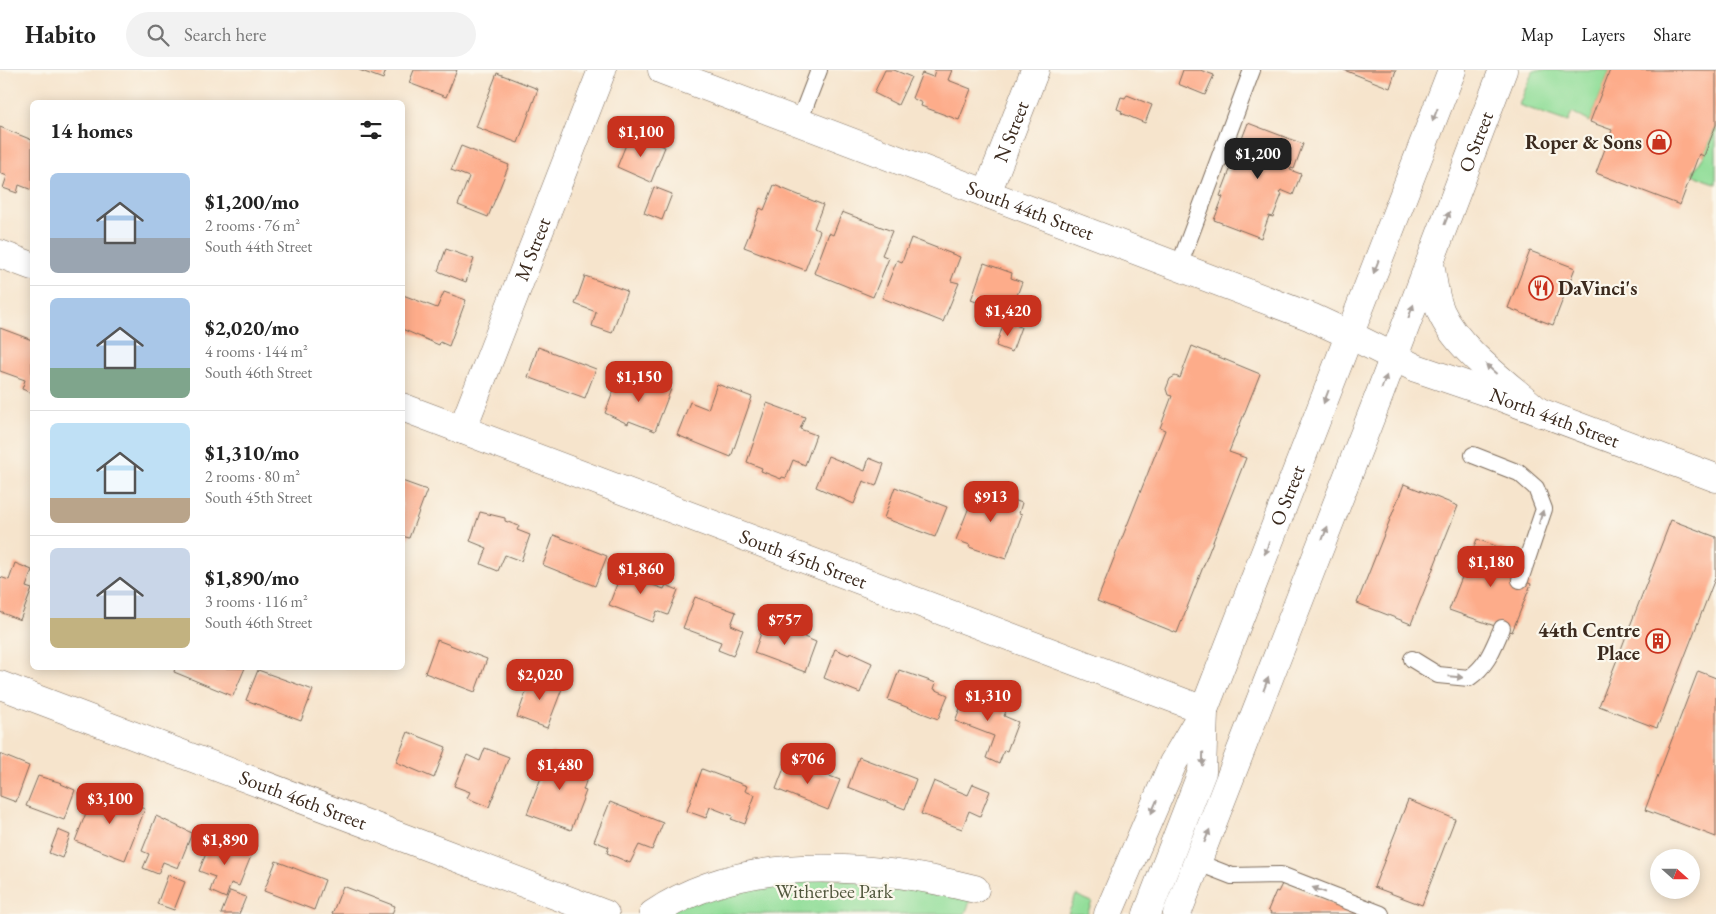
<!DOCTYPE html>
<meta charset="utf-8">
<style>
body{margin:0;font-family:"EB Garamond",serif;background:#f2f2f2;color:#222;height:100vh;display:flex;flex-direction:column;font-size:19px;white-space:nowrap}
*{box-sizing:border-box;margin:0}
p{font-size:16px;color:#767676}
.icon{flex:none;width:28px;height:28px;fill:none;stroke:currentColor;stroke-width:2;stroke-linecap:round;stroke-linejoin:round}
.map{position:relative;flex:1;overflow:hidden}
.drawer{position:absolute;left:30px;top:30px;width:375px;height:570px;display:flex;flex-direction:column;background:#fff;border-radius:8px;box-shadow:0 2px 12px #0003}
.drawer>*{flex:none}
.needle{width:32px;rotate:111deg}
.tools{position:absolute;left:1650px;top:779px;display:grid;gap:10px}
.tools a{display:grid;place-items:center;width:50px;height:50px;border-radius:50%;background:#fff;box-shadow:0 2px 12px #0003;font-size:25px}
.price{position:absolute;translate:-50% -42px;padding:0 11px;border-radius:10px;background:#c8321e;color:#fff;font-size:16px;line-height:32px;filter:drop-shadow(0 1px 2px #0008)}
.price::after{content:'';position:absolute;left:50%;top:30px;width:15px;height:11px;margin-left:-8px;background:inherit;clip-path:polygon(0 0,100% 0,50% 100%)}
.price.selected{background:#222;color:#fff}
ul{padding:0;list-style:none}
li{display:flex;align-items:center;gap:15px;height:125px;padding:0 20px}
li+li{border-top:1px solid #e0e0e0}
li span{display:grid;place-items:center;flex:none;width:140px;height:100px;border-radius:8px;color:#555}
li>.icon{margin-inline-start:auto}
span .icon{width:60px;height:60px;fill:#fffc;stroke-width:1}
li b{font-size:21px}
h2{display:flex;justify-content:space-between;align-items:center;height:60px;padding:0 20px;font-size:21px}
header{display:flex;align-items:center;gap:30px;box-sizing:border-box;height:70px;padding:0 25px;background:#fff;border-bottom:1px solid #e0e0e0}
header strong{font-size:24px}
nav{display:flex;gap:28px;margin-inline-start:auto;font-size:18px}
.search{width:350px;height:45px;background:#f2f2f2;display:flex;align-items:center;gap:12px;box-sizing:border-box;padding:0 18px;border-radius:28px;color:#767676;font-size:19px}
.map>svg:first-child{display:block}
</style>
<header>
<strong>Habito</strong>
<div class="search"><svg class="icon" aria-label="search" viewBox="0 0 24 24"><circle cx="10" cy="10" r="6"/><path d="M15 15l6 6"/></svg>Search here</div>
<nav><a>Map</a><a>Layers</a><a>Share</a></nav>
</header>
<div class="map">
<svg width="1716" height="844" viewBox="0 0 1716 844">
<rect width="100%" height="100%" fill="#fbf7ec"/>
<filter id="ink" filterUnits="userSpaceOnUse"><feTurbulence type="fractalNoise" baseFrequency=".02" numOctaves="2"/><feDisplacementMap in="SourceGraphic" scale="10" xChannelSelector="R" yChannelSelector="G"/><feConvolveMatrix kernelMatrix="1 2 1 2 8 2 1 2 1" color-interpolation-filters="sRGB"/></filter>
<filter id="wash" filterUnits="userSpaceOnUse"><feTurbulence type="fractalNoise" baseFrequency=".0096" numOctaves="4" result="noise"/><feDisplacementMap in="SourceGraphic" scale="20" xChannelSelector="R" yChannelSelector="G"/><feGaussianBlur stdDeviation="1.12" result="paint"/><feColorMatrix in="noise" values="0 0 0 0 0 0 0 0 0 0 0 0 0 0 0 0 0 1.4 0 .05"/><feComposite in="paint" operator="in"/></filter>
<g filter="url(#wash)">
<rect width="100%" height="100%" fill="#f6e4cc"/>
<g fill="#93de9a" stroke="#67845c">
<polygon points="1533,0 1610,0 1590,52 1572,42 1568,52 1519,35"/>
<polygon points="1716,55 1716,114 1692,104 1704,86"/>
<polygon points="763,804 975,819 965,844 653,844"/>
<polygon points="1076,825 1092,832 1087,844 1068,844"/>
</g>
<g id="blocks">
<g fill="#fdac8a">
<polygon points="359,0 386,0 383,9"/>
<polygon points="414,0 457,0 446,27 409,13"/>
<polygon points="885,0 894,0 911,7 898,35 874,23"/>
<polygon points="935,0 952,0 948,10 971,19 959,50 921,36 922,33 912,28 922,3 933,7"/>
<polygon points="1183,0 1200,0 1214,5 1205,25 1178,14"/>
<polygon points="1344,0 1396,0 1390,18"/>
<polygon points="1610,0 1716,0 1716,55 1704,86 1699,84 1680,135 1596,103 1612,60 1590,52"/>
<polygon points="497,3 538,19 518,73 476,57"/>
<polygon points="1127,25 1152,35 1145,53 1121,43 1122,41 1117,39 1121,27 1125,28"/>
<polygon points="1248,53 1303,74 1294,99 1291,98 1290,100 1301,104 1293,125 1281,120 1279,123 1282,124 1273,147 1269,146 1261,168 1214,150 1223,127 1220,126"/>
<polygon points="0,57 32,70 32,120 19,115 17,123 3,118 7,106 0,103"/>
<polygon points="629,67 640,72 642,68 665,77 651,112 617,97"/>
<polygon points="461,76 509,95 488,147 458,135 469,107 451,100"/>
<polygon points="774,115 823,135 814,158 820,161 805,200 744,177 760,138 764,140"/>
<polygon points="654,117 672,124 662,150 644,143"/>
<polygon points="842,142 892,161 882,185 889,188 873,227 814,203 829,163 833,165"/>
<polygon points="911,168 960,187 951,211 959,213 943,252 882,228 897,190 902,192"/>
<polygon points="446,179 474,189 466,212 438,201"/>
<polygon points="1530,181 1575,198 1553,255 1508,238"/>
<polygon points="984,193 1012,203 1011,208 1022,212 1009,247 994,242 995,239 971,230"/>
<polygon points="585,206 627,221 612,263 592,256 596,242 575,234"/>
<polygon points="444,222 466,230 449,276 440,272 439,275 402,259 403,225 437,238"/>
<polygon points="1004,252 1021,257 1012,282 996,276"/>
<polygon points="0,258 32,270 32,323 22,319 25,310 0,301"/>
<polygon points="1192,276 1260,304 1229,382 1246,388 1177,563 1097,531 1165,360 1160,358 1172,326 1168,325 1166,319 1170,309 1175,306 1180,308"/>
<polygon points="538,277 596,299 585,328 528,307"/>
<polygon points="638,306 671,319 655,361 629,351 628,354 605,343 617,312 633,318"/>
<polygon points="717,314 752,327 731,387 677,365 690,332 708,339"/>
<polygon points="767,333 805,347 800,359 816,365 805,395 793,390 786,408 782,407 781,409 761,401 762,398 747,392"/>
<polygon points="828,386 865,401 869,388 884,394 876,416 863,411 854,434 816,417"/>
<polygon points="402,411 427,420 409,468 402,466"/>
<polygon points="1404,414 1458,436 1411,554 1357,533"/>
<polygon points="895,417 947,437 935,467 884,448"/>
<polygon points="977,417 1022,433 1019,443 1022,444 1006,489 969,477 970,475 956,470"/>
<polygon points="480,442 505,448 505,451 519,456 517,460 530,465 521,491 505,485 498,501 481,494 487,478 470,471"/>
<polygon points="1671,450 1716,467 1716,506 1657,658 1599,636"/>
<polygon points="554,465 607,486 595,516 543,495"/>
<polygon points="1477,469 1517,484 1509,505 1531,514 1512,562 1449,540"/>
<polygon points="15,493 32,500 26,517 32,519 20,550 0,542 0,507 9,510"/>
<polygon points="625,493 645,501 641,511 664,519 666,515 678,520 668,545 657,541 653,552 609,535"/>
<polygon points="695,527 736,542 731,555 743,560 733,586 718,580 721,572 683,558"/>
<polygon points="765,552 780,557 781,553 806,562 804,567 816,572 805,602 754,583"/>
<polygon points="437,570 487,589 475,622 425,603"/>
<polygon points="835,579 849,585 850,583 872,593 860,623 824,608"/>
<polygon points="175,598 245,598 233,626 174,602"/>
<polygon points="258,600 313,620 301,651 246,630"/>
<polygon points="899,600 936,613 934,619 948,625 938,649 888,630"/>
<polygon points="1698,601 1716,608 1716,767 1645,740"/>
<polygon points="532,605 563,616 547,658 517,647"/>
<polygon points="967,621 1004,632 1008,636 1004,646 1018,652 1007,681 1004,680 999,694 986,688 994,666 955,651"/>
<polygon points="408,662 446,677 434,708 396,692"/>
<polygon points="485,678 509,687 489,737 467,728 470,722 454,716 467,685 480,691"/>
<polygon points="551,682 591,697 583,720 586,721 571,760 527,744"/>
<polygon points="0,684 29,696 16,732 0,726"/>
<polygon points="859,687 916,709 905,739 848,717"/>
<polygon points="787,690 840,710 828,740 776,719"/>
<polygon points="702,699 747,716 745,721 755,725 745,754 731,749 733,746 710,737 706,748 687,741"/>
<polygon points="38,706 62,713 61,714 75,720 64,750 26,736"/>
<polygon points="934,711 968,725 973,714 990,721 980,746 969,741 962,759 921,744"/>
<polygon points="95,720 145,739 125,790 75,771"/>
<polygon points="1408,730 1455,749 1422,835 1374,817"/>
<polygon points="610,732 663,753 652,780 639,775 630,793 607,783 609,777 594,771"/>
<polygon points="156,746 192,763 178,798 163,792 158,804 143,798 149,784 142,781"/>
<polygon points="58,760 70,765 62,788 49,783"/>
<polygon points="228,769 247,776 244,783 251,786 239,816 231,813 226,828 210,821 215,807 199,801 211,771 225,777"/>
<polygon points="276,791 325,810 314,840 264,821"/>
<polygon points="168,805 185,812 174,840 157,834"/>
<polygon points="1282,814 1359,844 1270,844 1271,842 1268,840 1276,821 1278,822"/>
<polygon points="343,816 395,836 392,844 332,844"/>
<polygon points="230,821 246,827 239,844 221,844"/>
</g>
</g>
</g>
<g filter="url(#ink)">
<use href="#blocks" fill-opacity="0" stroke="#7c6b5b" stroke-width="1"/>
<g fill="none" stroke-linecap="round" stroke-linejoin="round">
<g stroke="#7c6b5b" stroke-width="18">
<g id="lane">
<polyline points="799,52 819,0"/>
<polyline points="1179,196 1252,0"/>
<polyline points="1473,385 1519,403 1536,418 1544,439 1520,510"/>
<path d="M1412,589L1438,605L1469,608C1488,595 1493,578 1502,558"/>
<polyline points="1196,792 1232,806 1281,805 1381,844"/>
</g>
</g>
<g stroke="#7c6b5b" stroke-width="29">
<g id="street">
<path id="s1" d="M662,0L1311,247L1350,265"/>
<path id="s2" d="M987,123L1035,0"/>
<polyline points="0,184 32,196"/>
<path id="s3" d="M402,337L1204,640"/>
<path id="s4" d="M462,360L602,0"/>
<path id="s5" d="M0,615L605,844"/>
<path d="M653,844C745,782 872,794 975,819"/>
</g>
</g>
<g stroke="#7c6b5b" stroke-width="29">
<g id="secondary">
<path id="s6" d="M1350,265L1416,298L1495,325L1716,408"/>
</g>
</g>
<g stroke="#7c6b5b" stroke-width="29">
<g id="primary">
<path d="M1430,193C1433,209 1434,227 1441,242C1458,280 1509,315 1540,343"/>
<path id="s7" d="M1108,844L1173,693L1204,640L1452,0"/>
<polyline points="1147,844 1202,702 1204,642"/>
<path id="s8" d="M1177,844L1377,331L1503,0"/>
</g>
</g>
<use href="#lane" stroke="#fff" stroke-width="16"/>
<use href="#street" stroke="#fff" stroke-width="28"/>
<use href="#secondary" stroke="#fff" stroke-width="28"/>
<use href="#primary" stroke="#fff" stroke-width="28"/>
</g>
<defs><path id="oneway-solid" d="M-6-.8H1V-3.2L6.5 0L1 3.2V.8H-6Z" transform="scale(1.25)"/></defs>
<g fill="#a79f9a">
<use href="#oneway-solid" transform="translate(1435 45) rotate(111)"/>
<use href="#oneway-solid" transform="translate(1447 148) rotate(-69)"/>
<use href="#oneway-solid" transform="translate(1376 197) rotate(111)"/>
<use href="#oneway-solid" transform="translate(1411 241) rotate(-69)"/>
<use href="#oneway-solid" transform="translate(1491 299) rotate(-138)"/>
<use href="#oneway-solid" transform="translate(1384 312) rotate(-69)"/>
<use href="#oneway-solid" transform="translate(1326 327) rotate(111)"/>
<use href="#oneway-solid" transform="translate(1541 447) rotate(-73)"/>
<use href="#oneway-solid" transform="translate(1325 463) rotate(-69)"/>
<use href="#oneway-solid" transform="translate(1267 478) rotate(111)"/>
<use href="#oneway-solid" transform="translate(1456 607) rotate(5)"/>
<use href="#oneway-solid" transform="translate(1266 614) rotate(-69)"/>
<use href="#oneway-solid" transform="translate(1203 689) rotate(91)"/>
<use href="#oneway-solid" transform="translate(1154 737) rotate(113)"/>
<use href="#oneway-solid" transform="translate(1207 766) rotate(-68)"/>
<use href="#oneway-solid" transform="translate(1319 820) rotate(-159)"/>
</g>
</g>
<defs>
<g id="shop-ring" transform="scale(1.25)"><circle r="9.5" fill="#fbf7ec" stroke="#c8321e" stroke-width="1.5"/><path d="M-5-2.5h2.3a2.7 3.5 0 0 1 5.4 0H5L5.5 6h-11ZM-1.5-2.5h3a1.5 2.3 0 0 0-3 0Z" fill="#c8321e"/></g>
<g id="restaurant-ring" transform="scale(1.25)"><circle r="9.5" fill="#fbf7ec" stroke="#c8321e" stroke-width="1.5"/><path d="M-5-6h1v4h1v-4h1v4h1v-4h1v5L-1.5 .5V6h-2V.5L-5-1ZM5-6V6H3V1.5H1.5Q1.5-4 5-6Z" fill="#c8321e"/></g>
<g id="building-ring" transform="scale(1.25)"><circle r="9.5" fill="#fbf7ec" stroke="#c8321e" stroke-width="1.5"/><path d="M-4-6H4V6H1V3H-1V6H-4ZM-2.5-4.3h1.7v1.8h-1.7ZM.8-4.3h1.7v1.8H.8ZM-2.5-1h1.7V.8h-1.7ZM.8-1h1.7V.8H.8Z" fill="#c8321e"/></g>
</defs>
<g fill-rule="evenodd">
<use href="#shop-ring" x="1659" y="72"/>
<use href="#restaurant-ring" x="1541" y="218"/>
<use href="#building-ring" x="1658" y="571"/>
</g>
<g text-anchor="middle" stroke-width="4.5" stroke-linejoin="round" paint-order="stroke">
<g font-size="20" fill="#3b2a1e" stroke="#fbf7ec">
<text dy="7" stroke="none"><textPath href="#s2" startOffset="66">N Street</textPath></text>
<text dy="7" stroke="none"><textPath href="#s8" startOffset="828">O Street</textPath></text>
<text dy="7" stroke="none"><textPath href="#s1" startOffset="394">South 44th Street</textPath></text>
<text dy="7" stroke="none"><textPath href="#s4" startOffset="194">M Street</textPath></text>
<text dy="7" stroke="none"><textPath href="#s6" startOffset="221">North 44th Street</textPath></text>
<text dy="7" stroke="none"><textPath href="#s7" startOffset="456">O Street</textPath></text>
<text dy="7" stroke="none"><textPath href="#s3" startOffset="429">South 45th Street</textPath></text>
<text dy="7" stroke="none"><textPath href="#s5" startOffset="324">South 46th Street</textPath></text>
</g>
<g font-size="20" font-weight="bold" fill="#3b2a1e" stroke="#fbf7ec" text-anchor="end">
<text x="1642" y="79">Roper &amp; Sons</text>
<text x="1558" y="225" text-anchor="start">DaVinci's</text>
<text x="1640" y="567">44th Centre<tspan x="1640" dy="23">Place</tspan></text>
</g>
<g font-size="20" fill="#51573d" stroke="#fbf7ec">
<text x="834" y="828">Witherbee Park</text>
</g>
</g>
</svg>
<div class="tools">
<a><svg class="needle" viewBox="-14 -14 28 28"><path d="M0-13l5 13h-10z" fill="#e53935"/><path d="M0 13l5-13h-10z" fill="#767676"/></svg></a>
</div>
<b class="price" style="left:641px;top:88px">$1,100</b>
<b class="price selected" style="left:1258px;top:110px">$1,200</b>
<b class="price" style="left:1008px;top:267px">$1,420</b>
<b class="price" style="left:639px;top:333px">$1,150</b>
<b class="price" style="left:991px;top:453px">$913</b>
<b class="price" style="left:1491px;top:518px">$1,180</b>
<b class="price" style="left:641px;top:525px">$1,860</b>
<b class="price" style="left:785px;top:576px">$757</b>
<b class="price" style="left:540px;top:631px">$2,020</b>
<b class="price" style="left:988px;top:652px">$1,310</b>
<b class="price" style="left:808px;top:715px">$706</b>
<b class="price" style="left:560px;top:721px">$1,480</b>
<b class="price" style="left:110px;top:755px">$3,100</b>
<b class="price" style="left:225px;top:796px">$1,890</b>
<section class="drawer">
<h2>14 homes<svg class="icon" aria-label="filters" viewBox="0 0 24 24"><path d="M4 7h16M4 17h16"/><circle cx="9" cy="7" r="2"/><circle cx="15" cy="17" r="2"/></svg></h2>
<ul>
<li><span style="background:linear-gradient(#a9c7e8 65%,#9aa5b1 0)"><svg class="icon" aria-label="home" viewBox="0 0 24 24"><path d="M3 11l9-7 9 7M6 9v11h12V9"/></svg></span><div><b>$1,200/mo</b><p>2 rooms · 76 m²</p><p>South 44th Street</p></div></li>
<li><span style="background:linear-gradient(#a9c7e8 70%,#7fa58c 0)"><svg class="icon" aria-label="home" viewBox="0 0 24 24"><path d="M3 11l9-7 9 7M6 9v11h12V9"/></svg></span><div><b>$2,020/mo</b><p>4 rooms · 144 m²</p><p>South 46th Street</p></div></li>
<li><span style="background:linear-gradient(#bfe0f5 75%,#b9a48a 0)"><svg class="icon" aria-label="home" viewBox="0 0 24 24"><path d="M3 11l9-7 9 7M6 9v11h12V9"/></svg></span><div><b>$1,310/mo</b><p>2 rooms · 80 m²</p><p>South 45th Street</p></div></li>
<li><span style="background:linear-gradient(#c9d6e8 70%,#c2b280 0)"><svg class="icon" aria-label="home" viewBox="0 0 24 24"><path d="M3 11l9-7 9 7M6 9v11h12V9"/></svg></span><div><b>$1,890/mo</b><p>3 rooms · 116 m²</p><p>South 46th Street</p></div></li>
</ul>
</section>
</div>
